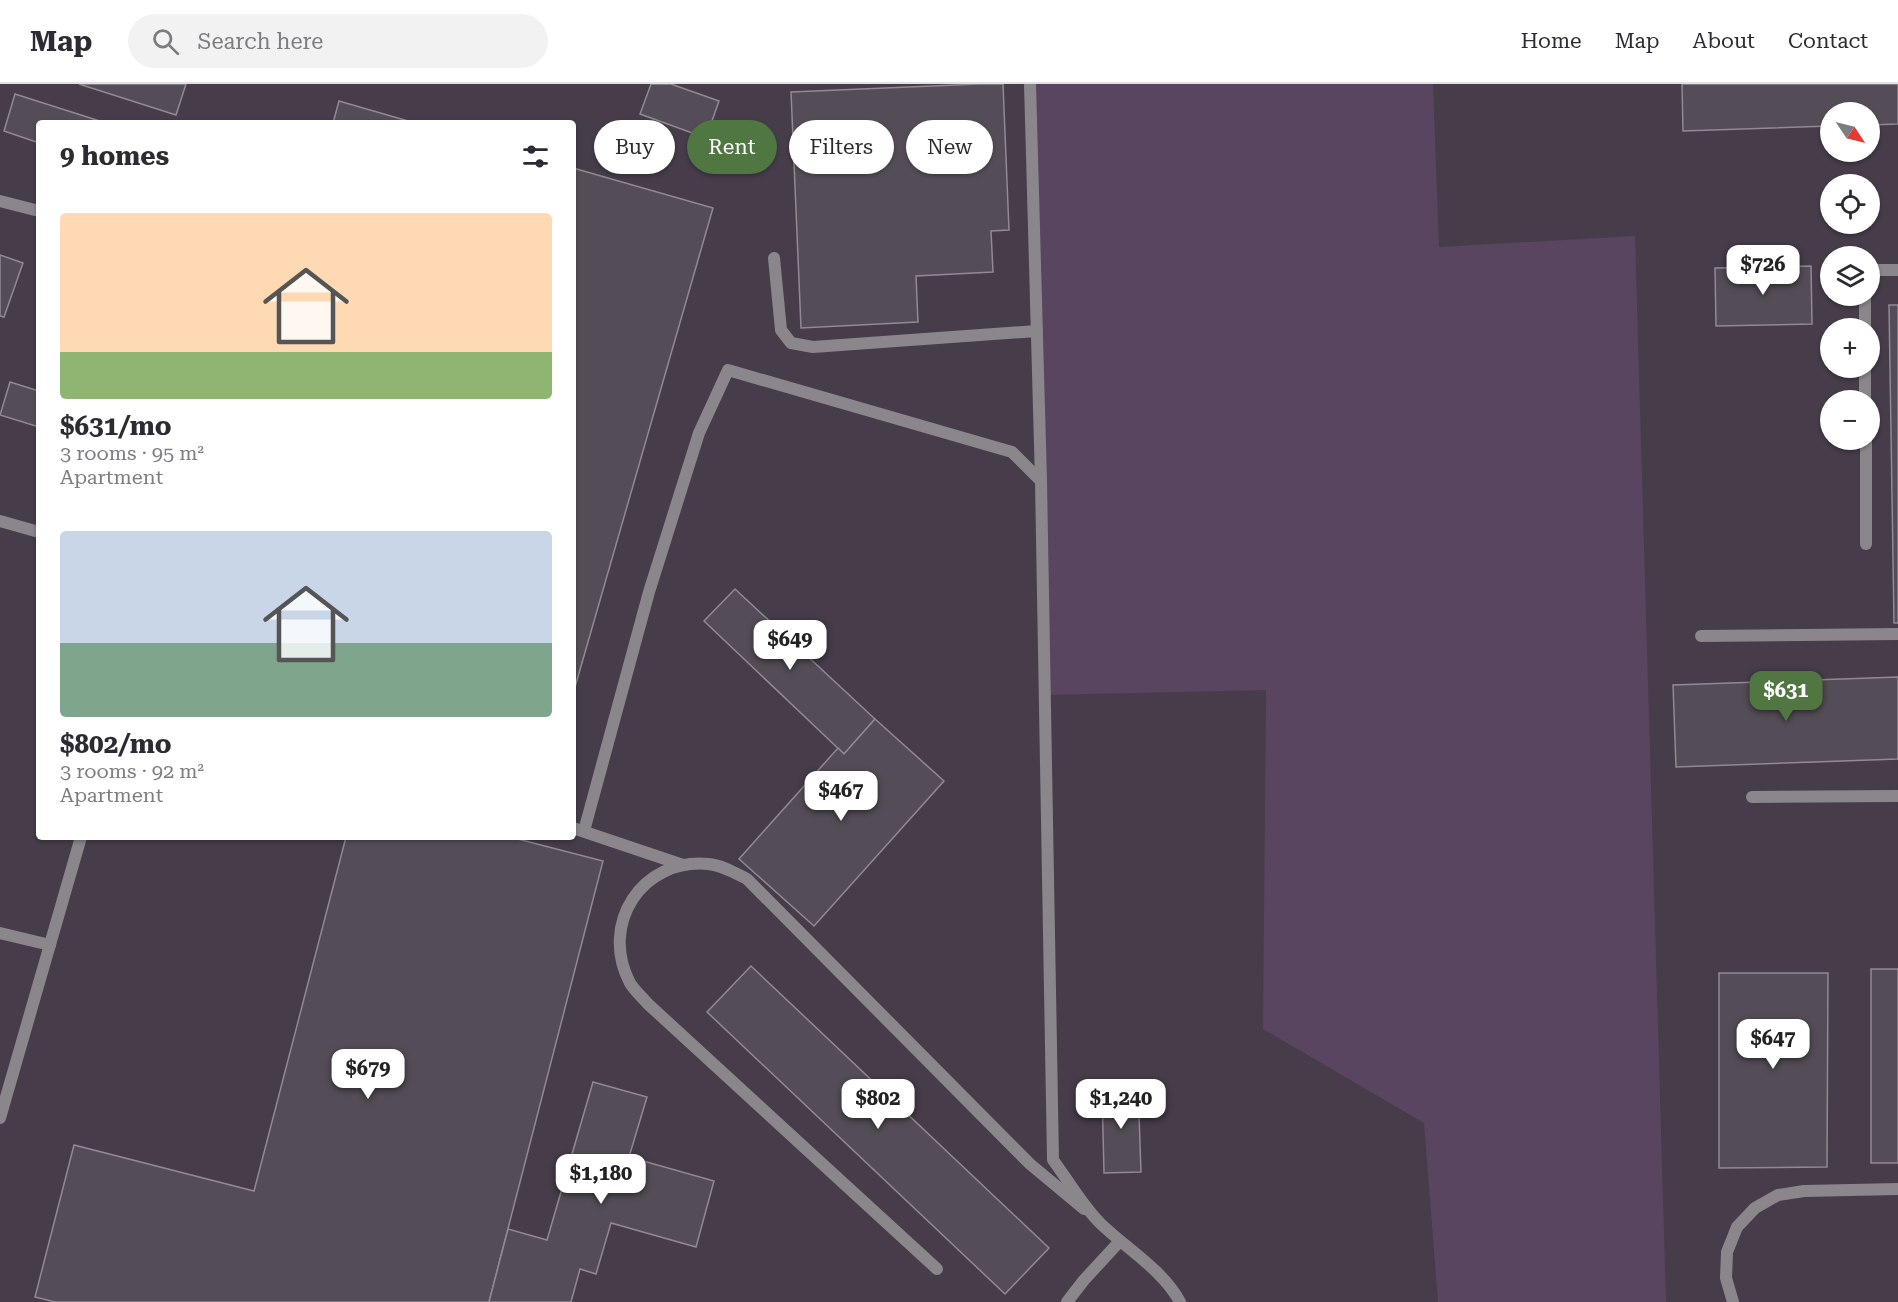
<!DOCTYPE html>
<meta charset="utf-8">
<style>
body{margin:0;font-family:"Roboto Serif",serif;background:#f2f2f3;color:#2b2b33;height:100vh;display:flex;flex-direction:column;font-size:22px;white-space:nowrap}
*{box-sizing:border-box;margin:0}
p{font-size:20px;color:#7c7c81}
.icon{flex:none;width:33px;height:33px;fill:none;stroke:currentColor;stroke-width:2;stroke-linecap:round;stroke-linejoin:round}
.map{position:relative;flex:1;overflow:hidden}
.panel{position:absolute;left:36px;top:36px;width:540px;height:720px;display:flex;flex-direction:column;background:#fff;border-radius:6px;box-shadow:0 2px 4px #0004}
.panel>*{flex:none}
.hud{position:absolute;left:594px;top:36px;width:570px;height:54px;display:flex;gap:12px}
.needle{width:39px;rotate:125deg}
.controls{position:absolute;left:1820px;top:18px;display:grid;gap:12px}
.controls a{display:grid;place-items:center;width:60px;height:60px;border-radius:50%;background:#fff;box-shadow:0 2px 4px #0004;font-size:30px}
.price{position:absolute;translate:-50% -51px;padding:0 14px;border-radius:12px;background:#fff;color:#222;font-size:20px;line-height:39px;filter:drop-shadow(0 2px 3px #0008)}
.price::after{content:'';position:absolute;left:50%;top:36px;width:18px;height:14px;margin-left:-9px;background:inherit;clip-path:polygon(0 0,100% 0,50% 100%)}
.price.current{background:#507642;color:#fff}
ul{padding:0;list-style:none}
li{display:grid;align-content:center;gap:12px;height:318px;padding:0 24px}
li span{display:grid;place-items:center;height:186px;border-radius:6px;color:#555}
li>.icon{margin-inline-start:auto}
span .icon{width:108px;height:108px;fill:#fffc;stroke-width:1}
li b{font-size:26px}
h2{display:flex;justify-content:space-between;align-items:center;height:72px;padding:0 24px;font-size:26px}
.tag{padding:0 21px;border-radius:27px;background:#fff;box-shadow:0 2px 4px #0004;font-size:21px;line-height:54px}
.tag.current{background:#507642;color:#fff}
header{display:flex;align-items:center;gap:36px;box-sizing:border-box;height:84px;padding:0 30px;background:#fff;border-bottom:2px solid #e1e1e2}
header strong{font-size:28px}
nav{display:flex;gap:33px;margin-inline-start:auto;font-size:21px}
.search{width:420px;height:54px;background:#f2f2f3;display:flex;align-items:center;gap:15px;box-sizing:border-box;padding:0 21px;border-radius:33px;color:#7c7c81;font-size:22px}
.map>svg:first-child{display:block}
</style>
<header>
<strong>Map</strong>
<div class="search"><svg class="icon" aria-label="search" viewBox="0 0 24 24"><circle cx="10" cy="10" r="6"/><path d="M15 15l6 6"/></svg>Search here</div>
<nav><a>Home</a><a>Map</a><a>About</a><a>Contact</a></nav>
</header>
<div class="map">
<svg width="1898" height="1218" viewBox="0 0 1898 1218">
<rect width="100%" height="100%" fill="#3a343d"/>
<path fill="#463c4a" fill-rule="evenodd" d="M0,0H1898V1218H0ZM1830,28H1869V68H1830ZM39,39H573V753H39ZM1830,100H1869V140H1830ZM1830,172H1869V212H1830ZM1830,244H1869V284H1830ZM1830,316H1869V356H1830Z"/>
<polygon fill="#594560" points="1030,0 1433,0 1439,163 1635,152 1666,1218 1438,1218 1424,1039 1263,945 1266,606 1045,611"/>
<g fill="#544d57" stroke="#918994" stroke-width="1.5">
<polygon points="79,0 186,0 176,31"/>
<polygon points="651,0 671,0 719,17 706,54 640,30"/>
<polygon points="979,0 1003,0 1009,146 991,147 993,188 916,192 918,238 801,244 791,8"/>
<polygon points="1682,0 1898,0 1898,40 1869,41 1869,28 1830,28 1830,42 1683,47"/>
<polygon points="15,10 106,39 39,39 39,59 4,47"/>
<polygon points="339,17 415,39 333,39"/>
<polygon points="573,84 713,124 573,610"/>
<polygon points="0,171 23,179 4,233 0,232"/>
<polygon points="1811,182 1812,240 1716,242 1715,184"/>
<polygon points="1889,221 1898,221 1898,539 1894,539"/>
<polygon points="10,298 39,307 39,343 0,331"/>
<polygon points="735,505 875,635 844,670 704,537"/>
<polygon points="1898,593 1898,675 1676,683 1673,601"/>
<polygon points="875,635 944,697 814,842 739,775 838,664 844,670"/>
<polygon points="346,753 510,753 603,777 489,1218 55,1218 35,1213 74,1061 254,1107"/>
<polygon points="751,882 1049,1164 1005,1210 707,928"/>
<rect x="1871" y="885" width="27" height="194"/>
<polygon points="1719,889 1828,889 1827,1083 1719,1084"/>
<polygon points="593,998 647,1013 629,1073 714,1097 696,1163 611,1139 596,1190 580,1185 571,1218 489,1218 508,1145 547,1156"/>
<polygon points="1138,1003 1141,1088 1104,1089 1102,1005"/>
</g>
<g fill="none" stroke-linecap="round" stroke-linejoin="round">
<g stroke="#8a868b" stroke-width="12">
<polyline points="1030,0 1041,397"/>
<polyline points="0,117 39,127"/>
<polyline points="774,174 781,246 791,259 813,263 1037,247"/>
<polyline points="1869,186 1898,186"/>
<polyline points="1865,212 1865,244"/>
<polyline points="1865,284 1865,316"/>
<polyline points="1866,356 1866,460"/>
<polyline points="0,437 39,448"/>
<polyline points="1701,552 1898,550"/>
<polyline points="1752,713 1898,712"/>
<polyline points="573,744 683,781"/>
<path d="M584,747L649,508L699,349L728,286L1012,368L1041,397L1053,1076C1068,1096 1083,1123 1101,1140C1127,1165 1163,1186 1180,1218"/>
<polyline points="0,849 50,861"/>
<polyline points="0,1034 81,753"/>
<path d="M937,1185L648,920C642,913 634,906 630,899C599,840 642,774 708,780C722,781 735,789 747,795L1030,1080L1084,1125"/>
<polyline points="1067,1218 1084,1196 1120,1157"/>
<polyline points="1733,1218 1726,1194 1727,1168 1737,1143 1755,1124 1778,1111 1804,1107 1898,1105"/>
</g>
</g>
</svg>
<div class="controls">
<a><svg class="needle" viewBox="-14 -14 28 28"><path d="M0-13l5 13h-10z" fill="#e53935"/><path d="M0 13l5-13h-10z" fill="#7c7c81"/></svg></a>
<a><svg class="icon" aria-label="locate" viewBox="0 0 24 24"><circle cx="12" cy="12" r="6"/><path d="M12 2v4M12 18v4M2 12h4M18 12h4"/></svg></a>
<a><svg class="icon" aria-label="layers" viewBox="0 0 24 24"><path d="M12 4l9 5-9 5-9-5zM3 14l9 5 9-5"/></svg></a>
<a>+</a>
<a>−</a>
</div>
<b class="price" style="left:1763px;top:212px">$726</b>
<b class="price" style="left:790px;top:587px">$649</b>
<b class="price current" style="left:1786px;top:638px">$631</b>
<b class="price" style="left:841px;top:738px">$467</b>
<b class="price" style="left:1773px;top:986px">$647</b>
<b class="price" style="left:368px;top:1016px">$679</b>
<b class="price" style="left:878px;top:1046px">$802</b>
<b class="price" style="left:1121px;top:1046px">$1,240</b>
<b class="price" style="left:601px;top:1121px">$1,180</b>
<div class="hud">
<a class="tag">Buy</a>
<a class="tag current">Rent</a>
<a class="tag">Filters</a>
<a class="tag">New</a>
</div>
<section class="panel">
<h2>9 homes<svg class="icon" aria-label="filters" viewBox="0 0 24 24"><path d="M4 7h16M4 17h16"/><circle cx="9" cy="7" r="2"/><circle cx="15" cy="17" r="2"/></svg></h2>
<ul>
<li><span style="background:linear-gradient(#ffd9b3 75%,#8fb573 0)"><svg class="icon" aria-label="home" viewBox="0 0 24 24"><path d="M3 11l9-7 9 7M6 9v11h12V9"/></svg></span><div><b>$631/mo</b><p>3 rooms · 95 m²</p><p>Apartment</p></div></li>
<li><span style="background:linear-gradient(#c9d6e8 60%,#7fa58c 0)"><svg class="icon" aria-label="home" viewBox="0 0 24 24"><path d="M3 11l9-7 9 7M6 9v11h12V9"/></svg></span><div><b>$802/mo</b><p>3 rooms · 92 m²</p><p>Apartment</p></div></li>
</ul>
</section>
</div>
